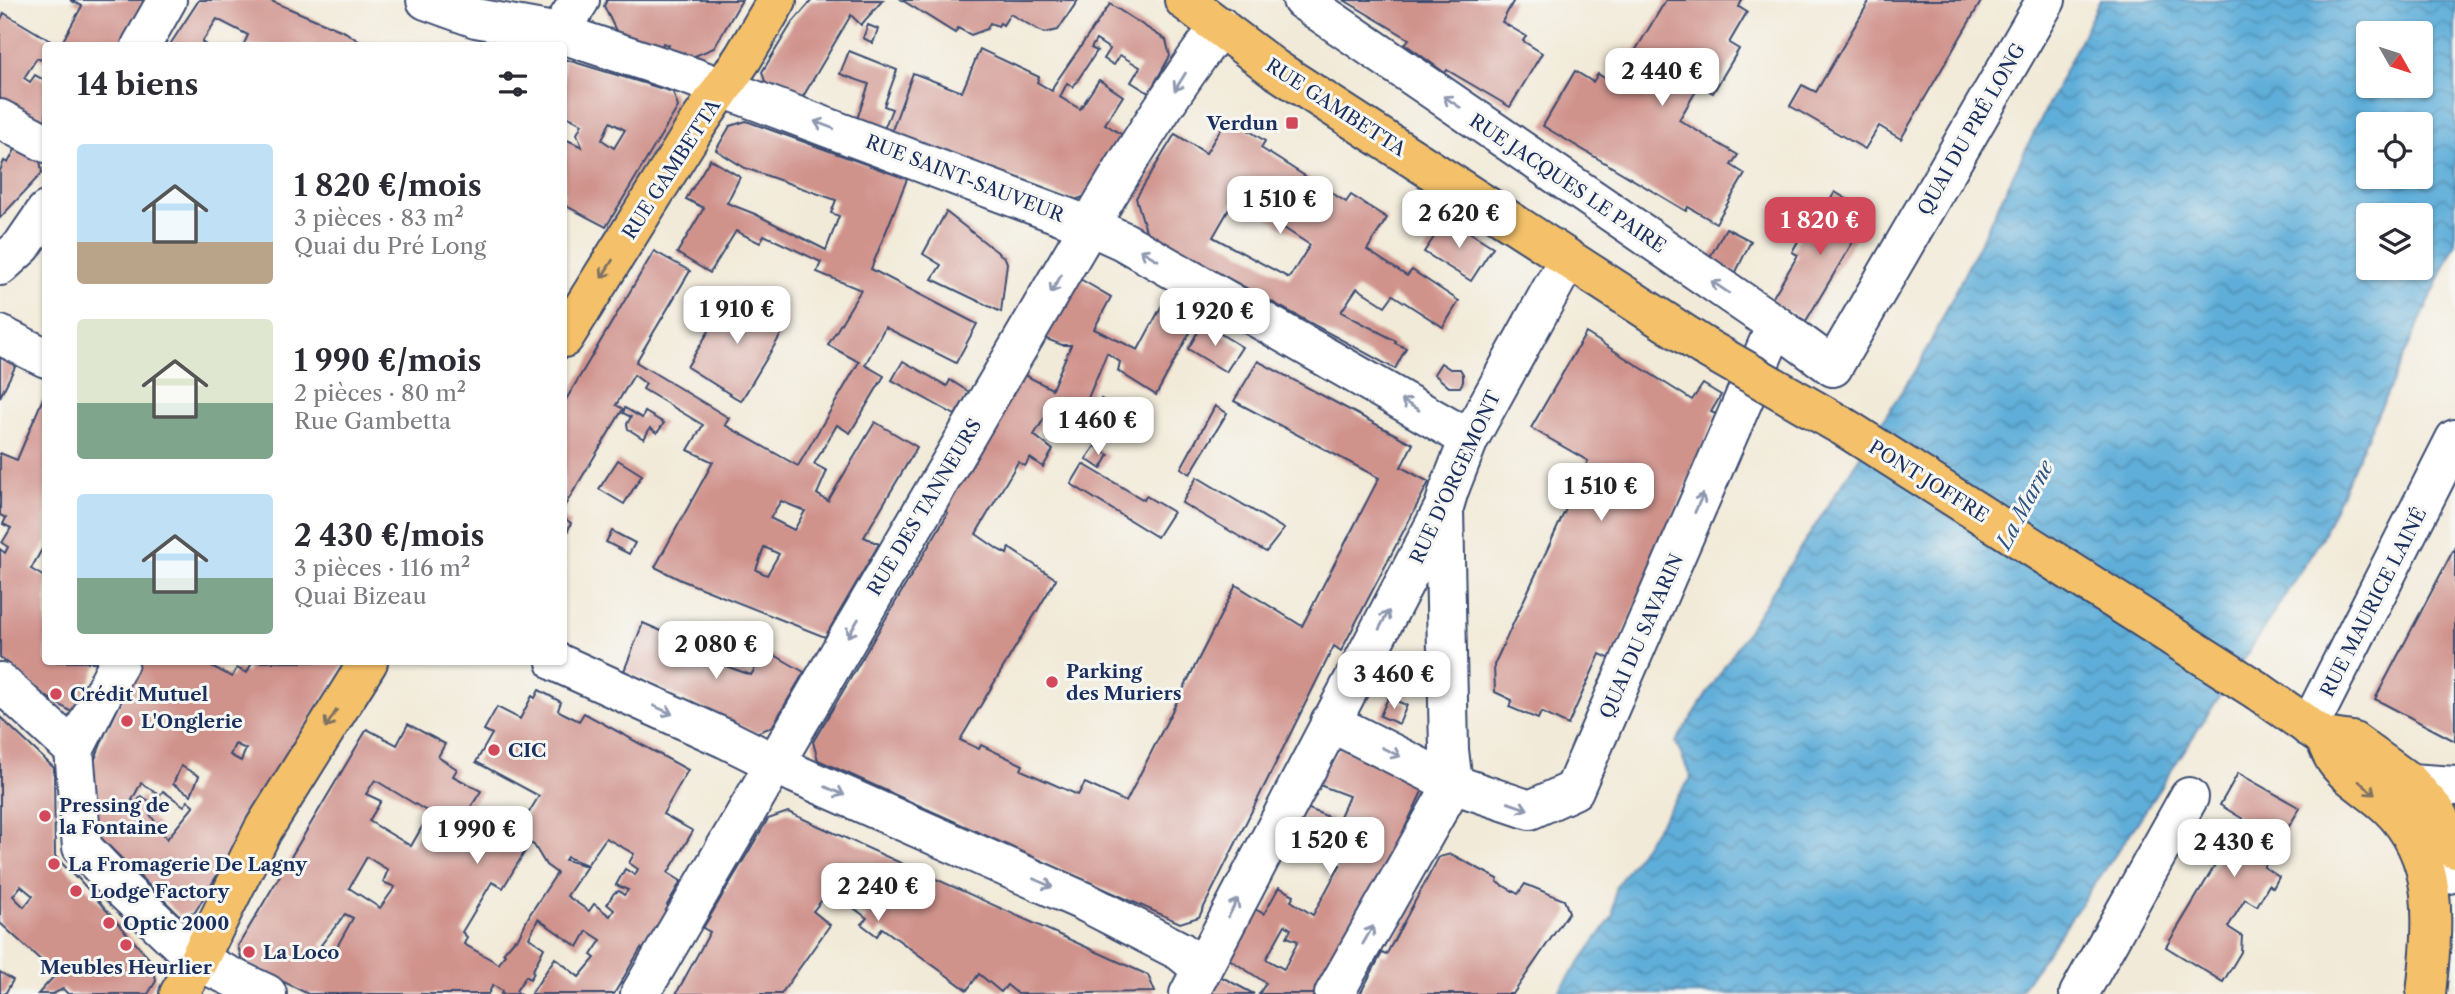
<!DOCTYPE html>
<html lang="fr">
<meta charset="utf-8">
<style>
body{margin:0;font-family:"Libre Caslon Text",serif;background:#f2f2f3;color:#2b2b33;height:100vh;display:flex;flex-direction:column;font-size:26px;white-space:nowrap}
*{box-sizing:border-box;margin:0}
p{font-size:23px;color:#7c7c81}
.icon{flex:none;width:38px;height:38px;fill:none;stroke:currentColor;stroke-width:2;stroke-linecap:round;stroke-linejoin:round}
.map{position:relative;flex:1;overflow:hidden}
.details{position:absolute;left:42px;top:42px;width:525px;height:623px;display:flex;flex-direction:column;background:#fff;border-radius:7px;box-shadow:0 2px 5px #0004}
.details>*{flex:none}
.needle{width:46px;rotate:129deg}
.fabs{position:absolute;left:2356px;top:21px;display:grid;gap:14px}
.fabs a{display:grid;place-items:center;width:77px;height:77px;border-radius:7px;background:#fff;box-shadow:0 2px 5px #0004;font-size:35px}
.price{position:absolute;translate:-50% -60px;padding:0 16px;border-radius:14px;background:#fff;color:#222;font-size:23px;line-height:46px;filter:drop-shadow(0 2px 4px #0008)}
.price::after{content:'';position:absolute;left:50%;top:42px;width:21px;height:16px;margin-left:-10px;background:inherit;clip-path:polygon(0 0,100% 0,50% 100%)}
.price.selected{background:#d1495b;color:#fff}
ul{padding:0;list-style:none}
li{display:flex;align-items:center;gap:21px;height:175px;padding:0 35px}
li span{display:grid;place-items:center;flex:none;width:196px;height:140px;border-radius:7px;color:#555}
li>.icon{margin-inline-start:auto}
span .icon{width:84px;height:84px;fill:#fffc;stroke-width:1}
li b{font-size:30px}
h2{display:flex;justify-content:space-between;align-items:center;height:84px;padding:0 35px;font-size:30px}
.map>svg:first-child{display:block}
</style>
<div class="map">
<svg width="2455" height="994" viewBox="0 0 2455 994">
<defs>
<pattern id="water-waves" width="16" height="10" patternUnits="userSpaceOnUse" patternTransform="scale(1.75)"><rect width="16" height="10" fill="#5faed9"/><path d="M0 5q4-4 8 0t8 0" fill="none" stroke="#4e8eb3"/></pattern>
</defs>
<rect width="100%" height="100%" fill="#f6f6f2"/>
<filter id="ink" filterUnits="userSpaceOnUse"><feTurbulence type="fractalNoise" baseFrequency=".0143" numOctaves="2"/><feDisplacementMap in="SourceGraphic" scale="14" xChannelSelector="R" yChannelSelector="G"/><feConvolveMatrix kernelMatrix="1 2 1 2 8 2 1 2 1" color-interpolation-filters="sRGB"/></filter>
<filter id="wash" filterUnits="userSpaceOnUse"><feTurbulence type="fractalNoise" baseFrequency=".00686" numOctaves="4" result="noise"/><feDisplacementMap in="SourceGraphic" scale="28" xChannelSelector="R" yChannelSelector="G"/><feGaussianBlur stdDeviation="1.57" result="paint"/><feColorMatrix in="noise" values="0 0 0 0 0 0 0 0 0 0 0 0 0 0 0 0 0 1.4 0 .05"/><feComposite in="paint" operator="in"/></filter>
<g filter="url(#wash)">
<rect width="100%" height="100%" fill="#f2ead8"/>
<path fill="url(#water-waves)" stroke="#3d6e9c" stroke-width="2" fill-rule="evenodd" d="M2100,0H2455V244L2320,541L2136,825L2018,994H1557L1613,916L1615,888L1691,778L1676,742L1921,361ZM2368,33H2420V86H2368ZM2368,124H2420V177H2368ZM2368,215H2420V268H2368Z"/>
<g id="blocks">
<g fill="#d0938c" fill-rule="evenodd">
<polygon points="70,0 146,0 121,46 60,46 82,6"/>
<polygon points="199,0 269,0 345,32 366,46 243,46 248,35 217,19 202,42 207,46 169,46"/>
<polygon points="607,0 742,0 714,48 690,58 667,50 669,45 663,43 661,48 616,31 604,6"/>
<polygon points="812,0 883,0 861,25 851,15 801,100 767,88 762,72 792,23"/>
<polygon points="902,0 1078,0 1058,30 1044,33 1010,14 1003,25 1000,23 998,26 990,23 987,29 971,35 958,28 955,33"/>
<polygon points="1344,0 1514,0 1502,22 1526,36 1523,41 1542,53 1510,107 1447,70 1445,73 1405,44 1409,39"/>
<polygon points="1666,0 1742,0 1739,7 1747,12 1729,43 1739,49 1713,93 1699,86 1679,120 1738,155 1731,165 1745,174 1716,223 1688,207 1686,211 1543,126 1575,71 1593,82 1598,74 1623,90 1638,65 1629,61"/>
<polygon points="1870,0 1982,0 1901,139 1879,126 1865,149 1790,106 1802,85 1816,92"/>
<polygon points="1110,4 1166,40 1170,56 1149,93 1131,82 1140,67 1120,55 1114,65 1104,59 1110,49 1096,40 1091,48 1097,51 1073,87 1067,83 1060,97 1080,109 1099,80 1123,96 1105,124 1124,136 1089,195 1075,200 891,133 913,73 962,92 980,49 1039,77 1037,82 1052,91 1054,85"/>
<polygon points="4,13 59,46 46,46 46,62 37,58 24,78 30,82 35,75 46,81 46,123 0,99 0,21"/>
<polygon points="868,25 878,29 873,43 863,38"/>
<polygon points="849,51 897,70 884,106 892,109 884,129 857,119 869,84 840,74"/>
<path d="M564,59L673,92L678,107L606,227L564,205V142L565,139L582,147L577,134L582,124L564,115ZM610,122L625,130L614,148L602,140Z"/>
<path d="M1228,117L1265,141L1261,148L1346,202L1351,195L1387,218L1367,250L1407,276L1412,270L1459,301L1443,327L1393,295L1385,306L1357,288L1341,312L1396,341L1395,343L1406,348L1395,369L1147,234L1136,198L1175,134L1206,153ZM1236,197L1310,245L1289,278L1213,237Z"/>
<path d="M746,121L907,179L871,269L977,324L956,363L885,327L865,365L884,376L850,433L837,425L814,464L827,471L817,494L828,501L875,422L917,447L864,537L879,544L825,637L681,580L655,567L713,462L688,450L703,425L643,389L646,384L634,375L616,405L623,409L564,507V403L654,251L690,271L636,362L729,418L725,425L798,466L859,362L828,345L861,290L817,272L821,262L764,235L760,243L736,231L710,273L677,253L704,208L686,199L710,159L740,177L727,203L755,214L826,250L839,216L831,213L836,200L745,168L716,150L730,126ZM781,501L805,511L794,530L770,518ZM764,547L779,554L767,575L756,570Z"/>
<polygon points="18,144 40,159 42,173 0,218 0,171 4,161 8,163"/>
<polygon points="1835,192 1870,213 1806,321 1770,302 1798,255 1792,252 1802,234 1808,238"/>
<polygon points="946,212 1005,258 1007,263 1001,312 932,279 941,265 923,254"/>
<polygon points="1447,218 1493,247 1471,281 1424,252"/>
<polygon points="1726,228 1751,241 1735,274 1710,257"/>
<polygon points="1080,279 1111,297 1094,329 1138,350 1170,290 1203,308 1156,395 1118,371 1120,362 1107,353 1088,398 1098,404 1101,399 1129,416 1121,431 1116,428 1109,439 1051,407 1034,435 1053,450 1043,467 1030,458 1025,466 1018,462 977,532 976,534 999,550 1007,554 1009,548 1056,579 960,740 979,749 981,745 1023,765 1021,770 1078,795 1085,783 1126,802 1236,585 1302,626 1379,478 1234,401 1258,361 1413,444 1401,467 1429,482 1341,651 1334,646 1199,917 1180,923 818,760 813,742 948,513 943,509 1023,374 1052,389 1071,345 1062,345 1044,338"/>
<polygon points="732,293 788,323 741,401 687,367"/>
<polygon points="1203,323 1242,347 1226,372 1188,349"/>
<polygon points="1586,333 1692,400 1703,384 1721,395 1711,412 1716,414 1613,660 1600,654 1568,725 1541,712 1538,719 1509,707 1512,700 1495,692 1494,665 1588,461 1531,428"/>
<polygon points="0,357 16,365 0,397"/>
<polygon points="903,361 947,386 950,380 969,392 955,415 892,380"/>
<polygon points="1441,363 1450,369 1460,369 1463,374 1463,382 1460,387 1449,387 1434,374"/>
<polygon points="46,391 46,542 31,569 46,578 46,662 99,662 75,714 44,695 0,657 0,549 5,553 8,547 2,543 11,528 3,524 6,518 0,515 0,453 17,460"/>
<polygon points="1215,406 1227,413 1190,474 1181,468"/>
<polygon points="625,408 642,418 645,412 664,423 657,433 650,428 644,439 628,429 627,424 631,417 623,413"/>
<polygon points="1095,446 1109,455 1101,469 1086,459"/>
<polygon points="618,460 642,475 624,504 599,489"/>
<polygon points="1083,464 1144,500 1146,496 1173,512 1157,537 1071,484"/>
<polygon points="1197,477 1284,529 1266,552 1182,503"/>
<polygon points="564,518 571,523 564,540"/>
<polygon points="612,531 635,543 629,554 606,542"/>
<polygon points="2455,547 2455,741 2375,699"/>
<polygon points="643,623 666,633 663,640 686,652 751,675 766,650 804,672 772,727 756,733 624,671"/>
<path d="M140,662H197L205,665L206,663L232,677L237,668L247,673L252,662H345L195,912L179,915L101,838L97,839L89,774L109,724L110,725ZM235,744L246,749L241,761L230,755ZM181,766L199,776L191,795L173,784ZM141,783L160,795L163,791L184,806L188,801L194,806L167,839L149,813L154,804L141,796L137,803L132,800Z"/>
<path d="M539,690L561,702L558,710L563,713L579,721L584,713L688,770L663,814L693,831L668,873L681,881L667,905L671,908L646,952L641,948L614,994H531L555,958L579,977L595,958L591,955L601,940L587,931L578,947L538,919L529,938L544,948L532,972L534,973L530,979L526,976L516,991L520,994H501L502,991L493,985L488,994H308L242,961L238,946L367,729L397,745L408,724L445,744L438,757L457,769L453,776L481,791L469,810L515,835L539,796L476,762L492,734L484,730L497,707L520,719L532,696L535,698ZM375,780L430,813L411,846L369,821L381,801L366,794ZM606,838L634,854L629,863L638,869L635,875L625,869L616,885L628,890L624,895L619,891L614,893L607,904L614,910L610,916L594,904L589,911L567,896L587,866L565,860L567,857L587,865ZM530,843L534,845L546,865L557,873L530,914L517,940L515,939L503,953L505,954L499,964L464,944L467,937L462,932L492,882L503,888ZM367,857L388,870L383,882L395,887L380,908L349,888ZM345,914L353,918L334,952L321,945Z"/>
<polygon points="1388,698 1407,705 1399,724 1380,716"/>
<path d="M0,717L54,768L55,856L76,878L77,877L153,963L156,981L148,994H68L63,989L53,994H38L56,974L0,923ZM21,886L33,896L24,907L13,896Z"/>
<path d="M1340,747L1426,783L1389,862L1316,994H1259L1266,983L1226,957L1251,907L1264,914L1279,887L1294,895L1291,901L1313,915L1340,865L1297,846L1305,827L1294,822L1302,806L1338,821L1349,796L1314,783ZM1285,925L1291,929L1287,937L1298,941L1284,969L1266,959Z"/>
<polygon points="2238,773 2300,808 2264,867 2279,877 2273,888 2269,885 2257,906 2245,899 2228,927 2242,936 2241,952 2223,982 2166,947 2243,819 2220,805"/>
<polygon points="788,812 1148,975 1155,992 1018,994 1007,985 1001,992 979,974 967,990 882,928 877,936 861,924 867,918 830,890 813,911 830,925 781,994 676,994 710,932 703,928 768,819"/>
<polygon points="1451,854 1498,879 1497,882 1518,894 1525,884 1564,900 1569,912 1513,994 1360,994 1382,953 1386,955 1439,857"/>
<polygon points="0,972 13,980 5,994 0,994"/>
<polygon points="1216,974 1254,994 1205,994"/>
</g>
</g>
</g>
<g filter="url(#ink)">
<use href="#blocks" fill-opacity="0" stroke="#3b4b70" stroke-width="2"/>
<g fill="none" stroke-linecap="round" stroke-linejoin="round">
<g stroke="#3b4b70" stroke-width="42">
<g id="minor">
<polyline points="426,0 476,18 559,33 693,77 1090,226 1123,241 1469,439"/>
<polyline points="1302,0 1776,325 1833,367 2046,0"/>
<polyline points="559,33 580,0"/>
<polyline points="141,46 167,0"/>
<polyline points="0,119 46,143"/>
<polyline points="0,266 22,246 46,211"/>
<polyline points="0,335 46,358"/>
<polyline points="1444,509 1449,750 1453,784"/>
<polyline points="556,662 726,739 796,774 1085,902 1180,951 1202,969"/>
<polyline points="0,682 74,750 82,847 124,891 198,961 267,994"/>
<polyline points="1330,722 1453,784 1530,810 1574,790 1776,325"/>
<polyline points="2309,727 2455,439"/>
<polyline points="74,750 119,662"/>
<polyline points="2410,783 2455,786"/>
<polyline points="2428,880 2455,872"/>
<path d="M640,994C757,793 874,592 992,392C1065,269 1134,141 1220,26"/>
<polyline points="1189,994 1444,507 1449,490 1469,439 1568,259"/>
<polyline points="1334,994 1453,784"/>
<polyline points="2079,994 2189,797"/>
</g>
</g>
<g stroke="#3b4b70" stroke-width="42">
<g id="major">
<polyline points="1184,0 1275,69 1703,346"/>
<polyline points="564,338 697,125 743,58 777,0"/>
<polyline points="2258,691 2324,737 2352,741 2410,783 2436,812 2455,849"/>
<path d="M2324,737C2328,745 2331,754 2336,761C2348,778 2374,792 2389,807C2442,858 2433,927 2426,994"/>
<polyline points="179,994 198,961 263,830 368,662"/>
</g>
</g>
<use href="#minor" stroke="#fff" stroke-width="38"/>
<use href="#major" stroke="#f4c16a" stroke-width="38"/>
<g stroke="#3b4b70" stroke-width="42" stroke-linecap="butt">
<polyline id="major-bridge" points="1703,346 1844,427 2258,691"/>
</g>
<use href="#major-bridge" stroke="#f4c16a" stroke-width="38"/>
</g>
<defs><path id="oneway-shaft" d="M-6 0H5M1.5-3L5.5 0L1.5 3" fill="none" stroke-width="1.6" stroke-linecap="round" stroke-linejoin="round" transform="scale(1.75)"/></defs>
<g stroke="#8d97ae">
<use href="#oneway-shaft" transform="translate(1180 82) rotate(122)"/>
<use href="#oneway-shaft" transform="translate(1452 102) rotate(-146)"/>
<use href="#oneway-shaft" transform="translate(824 125) rotate(-159)"/>
<use href="#oneway-shaft" transform="translate(1149 255) rotate(-150)"/>
<use href="#oneway-shaft" transform="translate(1056 284) rotate(121)"/>
<use href="#oneway-shaft" transform="translate(1720 287) rotate(-146)"/>
<use href="#oneway-shaft" transform="translate(1410 405) rotate(-150)"/>
<use href="#oneway-shaft" transform="translate(1699 503) rotate(-66)"/>
<use href="#oneway-shaft" transform="translate(1384 620) rotate(-62)"/>
<use href="#oneway-shaft" transform="translate(853 628) rotate(121)"/>
<use href="#oneway-shaft" transform="translate(663 710) rotate(24)"/>
<use href="#oneway-shaft" transform="translate(1391 752) rotate(26)"/>
<use href="#oneway-shaft" transform="translate(835 791) rotate(24)"/>
<use href="#oneway-shaft" transform="translate(1518 806) rotate(19)"/>
<use href="#oneway-shaft" transform="translate(1043 883) rotate(24)"/>
<use href="#oneway-shaft" transform="translate(1233 908) rotate(-63)"/>
<use href="#oneway-shaft" transform="translate(1368 935) rotate(-60)"/>
</g>
<g stroke="#7d7163">
<use href="#oneway-shaft" transform="translate(607 269) rotate(122)"/>
<use href="#oneway-shaft" transform="translate(331 719) rotate(122)"/>
<use href="#oneway-shaft" transform="translate(2367 788) rotate(40)"/>
</g>
</g>
<g fill="#d1495b" stroke="#f6f6f2" stroke-width="2.5">
<rect x="1285" y="116" width="14" height="14" rx="3.5"/>
<circle cx="1052" cy="682" r="7"/>
<circle cx="56" cy="694" r="7"/>
<circle cx="127" cy="721" r="7"/>
<circle cx="494" cy="750" r="7"/>
<circle cx="45" cy="816" r="7"/>
<circle cx="54" cy="864" r="7"/>
<circle cx="76" cy="891" r="7"/>
<circle cx="109" cy="923" r="7"/>
<circle cx="126" cy="945" r="7"/>
<circle cx="249" cy="952" r="7"/>
</g>
<g text-anchor="middle" stroke-width="6" stroke-linejoin="round" paint-order="stroke">
<g font-size="19" fill="#1b2f5e" stroke="#f6f6f2">
<text transform="translate(1336 107) rotate(33)" y="7">RUE GAMBETTA</text>
<text transform="translate(1971 129) rotate(-60)" y="7">QUAI DU PRÉ LONG</text>
<text transform="translate(671 169) rotate(-57)" y="7">RUE GAMBETTA</text>
<text transform="translate(965 178) rotate(21)" y="7">RUE SAINT-SAUVEUR</text>
<text transform="translate(1568 183) rotate(34)" y="7">RUE JACQUES LE PAIRE</text>
<text transform="translate(1455 477) rotate(-65)" y="7">RUE D'ORGEMONT</text>
<text transform="translate(1929 481) rotate(32)" y="7">PONT JOFFRE</text>
<text transform="translate(924 507) rotate(-59)" y="7">RUE DES TANNEURS</text>
<text transform="translate(2373 602) rotate(-63)" y="7">RUE MAURICE LAINÉ</text>
<text transform="translate(1641 636) rotate(-66)" y="7">QUAI DU SAVARIN</text>
</g>
<g font-size="19" font-weight="bold" fill="#1b2f5e" stroke="#f6f6f2" text-anchor="start">
<text x="1278" y="130" text-anchor="end">Verdun</text>
<text x="1066" y="678">Parking<tspan x="1066" dy="22">des Muriers</tspan></text>
<text x="70" y="701">Crédit Mutuel</text>
<text x="141" y="728">L'Onglerie</text>
<text x="508" y="757">CIC</text>
<text x="59" y="812">Pressing de<tspan x="59" dy="22">la Fontaine</tspan></text>
<text x="68" y="871">La Fromagerie De Lagny</text>
<text x="90" y="898">Lodge Factory</text>
<text x="123" y="930">Optic 2000</text>
<text x="263" y="959">La Loco</text>
<text x="126" y="974" text-anchor="middle">Meubles Heurlier</text>
</g>
<g font-size="21" font-style="italic" fill="#2f5583" stroke="#f6f6f2">
<text transform="translate(2025 505) rotate(-62)" y="7">La Marne</text>
</g>
</g>
</svg>
<div class="fabs">
<a><svg class="needle" viewBox="-14 -14 28 28"><path d="M0-13l5 13h-10z" fill="#e53935"/><path d="M0 13l5-13h-10z" fill="#7c7c81"/></svg></a>
<a><svg class="icon" aria-label="locate" viewBox="0 0 24 24"><circle cx="12" cy="12" r="6"/><path d="M12 2v4M12 18v4M2 12h4M18 12h4"/></svg></a>
<a><svg class="icon" aria-label="layers" viewBox="0 0 24 24"><path d="M12 4l9 5-9 5-9-5zM3 14l9 5 9-5"/></svg></a>
</div>
<b class="price" style="left:1662px;top:108px">2 440 €</b>
<b class="price" style="left:1280px;top:236px">1 510 €</b>
<b class="price" style="left:1459px;top:250px">2 620 €</b>
<b class="price selected" style="left:1820px;top:257px">1 820 €</b>
<b class="price" style="left:737px;top:346px">1 910 €</b>
<b class="price" style="left:1215px;top:348px">1 920 €</b>
<b class="price" style="left:1098px;top:457px">1 460 €</b>
<b class="price" style="left:1601px;top:523px">1 510 €</b>
<b class="price" style="left:716px;top:681px">2 080 €</b>
<b class="price" style="left:1394px;top:711px">3 460 €</b>
<b class="price" style="left:477px;top:866px">1 990 €</b>
<b class="price" style="left:1330px;top:877px">1 520 €</b>
<b class="price" style="left:2234px;top:879px">2 430 €</b>
<b class="price" style="left:878px;top:923px">2 240 €</b>
<section class="details">
<h2>14 biens<svg class="icon" aria-label="filters" viewBox="0 0 24 24"><path d="M4 7h16M4 17h16"/><circle cx="9" cy="7" r="2"/><circle cx="15" cy="17" r="2"/></svg></h2>
<ul>
<li><span style="background:linear-gradient(#bfe0f5 70%,#b9a48a 0)"><svg class="icon" aria-label="home" viewBox="0 0 24 24"><path d="M3 11l9-7 9 7M6 9v11h12V9"/></svg></span><div><b>1 820 €/mois</b><p>3 pièces · 83 m²</p><p>Quai du Pré Long</p></div></li>
<li><span style="background:linear-gradient(#dfe7d0 60%,#7fa58c 0)"><svg class="icon" aria-label="home" viewBox="0 0 24 24"><path d="M3 11l9-7 9 7M6 9v11h12V9"/></svg></span><div><b>1 990 €/mois</b><p>2 pièces · 80 m²</p><p>Rue Gambetta</p></div></li>
<li><span style="background:linear-gradient(#bfe0f5 60%,#7fa58c 0)"><svg class="icon" aria-label="home" viewBox="0 0 24 24"><path d="M3 11l9-7 9 7M6 9v11h12V9"/></svg></span><div><b>2 430 €/mois</b><p>3 pièces · 116 m²</p><p>Quai Bizeau</p></div></li>
</ul>
</section>
</div>
